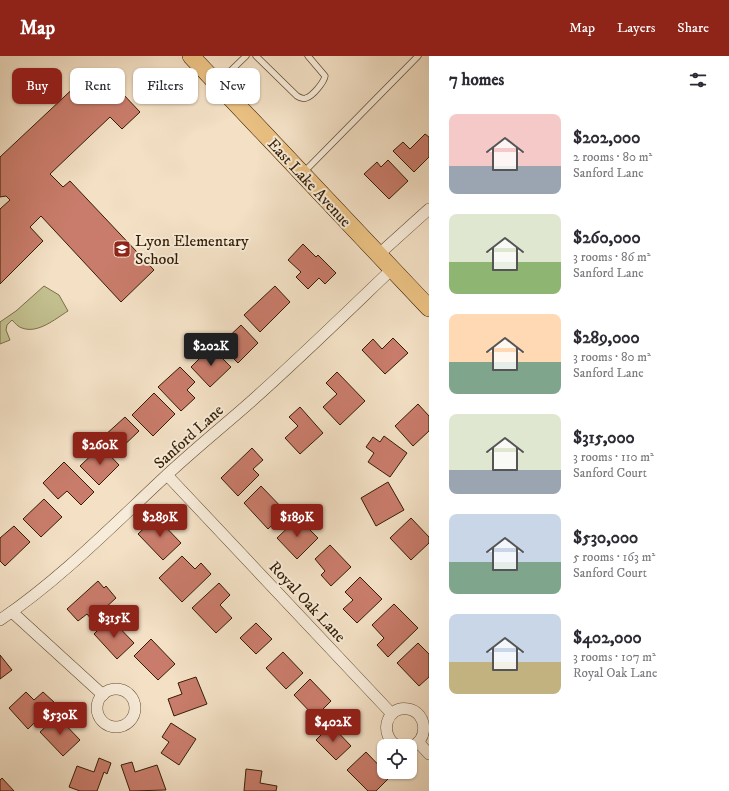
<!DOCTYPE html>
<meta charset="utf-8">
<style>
body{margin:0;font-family:"IM FELL DW Pica",serif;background:#f2f2f3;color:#2b2b33;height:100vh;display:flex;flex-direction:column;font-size:15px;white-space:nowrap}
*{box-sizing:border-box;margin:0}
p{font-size:13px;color:#7c7c81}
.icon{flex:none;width:22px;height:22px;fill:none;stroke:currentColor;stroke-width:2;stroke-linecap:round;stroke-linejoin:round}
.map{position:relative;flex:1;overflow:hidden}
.sheet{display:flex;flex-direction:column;background:#fff;width:300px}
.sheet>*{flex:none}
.banner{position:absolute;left:12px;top:12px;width:357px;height:36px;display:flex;gap:8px}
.controls{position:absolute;left:377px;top:683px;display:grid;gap:8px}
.controls a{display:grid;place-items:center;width:40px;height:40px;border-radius:8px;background:#fff;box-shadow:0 1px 3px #0004;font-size:20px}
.price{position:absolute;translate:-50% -34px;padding:0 9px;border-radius:4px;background:#8f2418;color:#fff;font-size:13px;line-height:26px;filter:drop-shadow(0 1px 2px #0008)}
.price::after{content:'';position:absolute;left:50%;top:24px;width:12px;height:9px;margin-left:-6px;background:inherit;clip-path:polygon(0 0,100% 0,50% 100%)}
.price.current{background:#222;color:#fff}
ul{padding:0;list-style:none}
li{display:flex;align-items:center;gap:12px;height:100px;padding:0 20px}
li span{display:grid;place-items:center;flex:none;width:112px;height:80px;border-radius:8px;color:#555}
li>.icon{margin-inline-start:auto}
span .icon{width:48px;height:48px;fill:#fffc;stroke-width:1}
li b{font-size:17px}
h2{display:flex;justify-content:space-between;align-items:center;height:48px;padding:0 20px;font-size:17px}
.tag{padding:0 14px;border-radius:8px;background:#fff;box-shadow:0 1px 3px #0004;font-size:14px;line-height:36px}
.tag.current{background:#8f2418;color:#fff}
header{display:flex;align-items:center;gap:24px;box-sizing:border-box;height:56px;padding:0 20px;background:#8f2418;color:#fff}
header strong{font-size:19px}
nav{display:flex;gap:22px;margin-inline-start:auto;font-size:14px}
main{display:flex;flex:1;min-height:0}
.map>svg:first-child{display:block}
</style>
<header>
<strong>Map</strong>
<nav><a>Map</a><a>Layers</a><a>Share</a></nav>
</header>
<main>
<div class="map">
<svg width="429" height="735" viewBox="0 0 429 735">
<rect width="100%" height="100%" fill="#f3e0c5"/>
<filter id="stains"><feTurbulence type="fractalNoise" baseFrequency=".005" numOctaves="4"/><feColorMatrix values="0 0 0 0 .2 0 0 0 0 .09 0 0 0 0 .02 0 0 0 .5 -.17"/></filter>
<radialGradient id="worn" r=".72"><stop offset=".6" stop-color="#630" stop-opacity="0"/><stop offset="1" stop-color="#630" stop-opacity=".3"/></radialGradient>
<path fill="#c3c08f" stroke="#7c6e49" d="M44,230L59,239L68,255C55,263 38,278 22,272C18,271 15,267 12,264L7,269L6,274L10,284L0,288V266L16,255Z"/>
<g fill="#c97c6b" stroke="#341d03">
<polygon points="104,18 140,56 122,73 110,61 50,118 63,131 70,125 154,214 121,246 41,160 30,171 43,185 0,228 0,153 10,144 6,140 0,141 0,101 81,25 89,33"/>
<polygon points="425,78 429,81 429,101 414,116 393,95 403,86 410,93"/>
<polygon points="388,104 408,125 389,143 364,118 377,106 381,111"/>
<polygon points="303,188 316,201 318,199 336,217 325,228 319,222 308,233 296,221 301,216 288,204"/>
<polygon points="275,230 290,246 260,276 244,259"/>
<polygon points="241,269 258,287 238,307 220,289"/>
<polygon points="393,282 408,297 385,318 362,294 373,283 382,293"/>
<polygon points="211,291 231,311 210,331 191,311"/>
<polygon points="180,311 195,326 187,334 195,342 181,355 158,331"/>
<polygon points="337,316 365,345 340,369 323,351 337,338 326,327"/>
<polygon points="154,337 175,358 153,380 132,359"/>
<polygon points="418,348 429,360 429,375 413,390 395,370"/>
<polygon points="300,351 323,377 300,398 285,382 298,370 289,361"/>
<polygon points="125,361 139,375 118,395 104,380"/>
<polygon points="384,380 407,397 390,421 368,406 374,397 366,391 373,381 380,386"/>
<polygon points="101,390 119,409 99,429 80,410"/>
<polygon points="252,392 263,404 253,413 259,419 238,440 221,422"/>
<polygon points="64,406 94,436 81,449 67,435 58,443 43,427"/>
<polygon points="388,426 404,454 376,470 361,442"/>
<polygon points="261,430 286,456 268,473 244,447"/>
<polygon points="44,443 62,461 41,481 23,463"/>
<polygon points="156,461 181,487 163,504 138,478"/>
<polygon points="298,462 318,482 297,503 277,482"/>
<polygon points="411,462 429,481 429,487 411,504 390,482"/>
<polygon points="14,470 30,486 5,510 0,505 0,482"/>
<polygon points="330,489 351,511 331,530 321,519 325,515 315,503"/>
<polygon points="182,500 195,513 201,507 211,518 182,546 159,522"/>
<polygon points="360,521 382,543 357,567 343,553 353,544 345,536"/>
<polygon points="98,525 104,532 106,530 116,542 92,564 87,558 78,565 67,553"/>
<polygon points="219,527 230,539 220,549 232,562 216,577 192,552"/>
<polygon points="394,548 418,572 388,601 377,589 384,582 372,569"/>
<polygon points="110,562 134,587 117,603 94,578"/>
<polygon points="256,567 272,583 256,598 240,582"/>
<polygon points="151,583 175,608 158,624 134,600"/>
<polygon points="418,587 429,598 429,621 419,630 397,607"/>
<polygon points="283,596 303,617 286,633 266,612"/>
<polygon points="0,599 12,614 0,623"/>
<polygon points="196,621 207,648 174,660 168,643 182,638 178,627"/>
<polygon points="310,623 331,645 315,661 294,639"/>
<polygon points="26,636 34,644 43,636 55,647 28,673 9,652"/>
<polygon points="57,660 80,684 63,700 40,676"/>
<polygon points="171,667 196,683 179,709 161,697 169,686 162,681"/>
<polygon points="331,669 351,690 336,704 316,684"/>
<polygon points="366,696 390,721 376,735 368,735 347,714"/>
<polygon points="99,702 111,707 107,718 104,716 97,735 80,735 69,731 77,710 94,716"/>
<polygon points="132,706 135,716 157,709 166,734 130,735 121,709"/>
<polygon points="246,713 262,715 260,727 277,730 276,735 244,735"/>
<polygon points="2,722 14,735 0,735 0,724"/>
</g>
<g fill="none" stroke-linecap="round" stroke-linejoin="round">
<g stroke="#644e34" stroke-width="7">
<g id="lane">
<path d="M256,0L297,40C300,42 303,43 306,42C313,40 324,26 325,20L308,0"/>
<polyline points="219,26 246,0"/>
<polyline points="304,116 418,0"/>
</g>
</g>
<g stroke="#644e34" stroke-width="12">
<g id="street">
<polyline points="378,199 429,153"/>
<polyline points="167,419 392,658"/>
<polyline points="12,556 103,639"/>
<path d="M0,564C62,522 114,468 169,417C197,391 227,367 255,342C302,300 347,256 392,213"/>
<circle cx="116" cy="652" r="19"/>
<polyline points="418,686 429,698"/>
<path d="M398,690C378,680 386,649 408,653C428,656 429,686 410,691"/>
</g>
</g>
<g stroke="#341d03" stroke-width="18">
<polyline id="primary" points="191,0 429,252"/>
</g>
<use href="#lane" stroke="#f7ebd9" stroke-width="5.5"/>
<use href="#street" stroke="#f7ebd9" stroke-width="11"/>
<use href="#primary" stroke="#eac082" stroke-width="17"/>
</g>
<defs>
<g id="school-square" transform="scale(0.9)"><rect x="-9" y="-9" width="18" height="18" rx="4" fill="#8f2418" stroke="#f7ebd9"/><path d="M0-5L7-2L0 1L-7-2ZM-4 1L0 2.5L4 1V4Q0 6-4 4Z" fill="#fff"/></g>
</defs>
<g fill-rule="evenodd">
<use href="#school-square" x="122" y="193"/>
</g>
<g text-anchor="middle" stroke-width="4" stroke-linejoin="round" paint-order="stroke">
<g font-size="16" fill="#341d03" stroke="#f7ebd9">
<text transform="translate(310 126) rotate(47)" y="6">East Lake Avenue</text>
<text transform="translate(188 380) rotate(-42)" y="6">Sanford Lane</text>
<text transform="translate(308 545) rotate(47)" y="6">Royal Oak Lane</text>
</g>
<g font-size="16" fill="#341d03" stroke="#f7ebd9" text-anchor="start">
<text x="135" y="190">Lyon Elementary<tspan x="135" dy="18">School</tspan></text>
</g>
</g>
<rect width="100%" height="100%" filter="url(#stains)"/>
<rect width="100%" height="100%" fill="url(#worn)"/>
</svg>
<div class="controls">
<a><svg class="icon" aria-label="locate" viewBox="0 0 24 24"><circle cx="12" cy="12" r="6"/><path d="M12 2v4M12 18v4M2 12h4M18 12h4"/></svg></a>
</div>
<b class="price current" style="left:211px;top:311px">$202K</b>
<b class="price" style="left:100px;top:410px">$260K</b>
<b class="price" style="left:160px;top:482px">$289K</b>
<b class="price" style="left:297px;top:482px">$189K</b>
<b class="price" style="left:114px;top:583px">$315K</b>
<b class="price" style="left:60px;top:680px">$530K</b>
<b class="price" style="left:333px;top:687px">$402K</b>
<div class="banner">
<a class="tag current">Buy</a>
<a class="tag">Rent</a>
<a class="tag">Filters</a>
<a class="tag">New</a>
</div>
</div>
<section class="sheet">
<h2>7 homes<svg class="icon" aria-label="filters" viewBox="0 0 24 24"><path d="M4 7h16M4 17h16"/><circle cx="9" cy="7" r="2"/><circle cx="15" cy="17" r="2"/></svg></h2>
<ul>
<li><span style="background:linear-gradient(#f6c9c9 65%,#9aa5b1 0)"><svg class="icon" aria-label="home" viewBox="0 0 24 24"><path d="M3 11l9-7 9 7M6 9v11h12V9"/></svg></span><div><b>$202,000</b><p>2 rooms · 80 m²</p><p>Sanford Lane</p></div></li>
<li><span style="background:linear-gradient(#dfe7d0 60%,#8fb573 0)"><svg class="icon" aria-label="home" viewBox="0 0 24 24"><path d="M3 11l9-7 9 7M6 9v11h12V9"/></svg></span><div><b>$260,000</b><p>3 rooms · 86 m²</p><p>Sanford Lane</p></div></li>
<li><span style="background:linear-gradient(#ffd9b3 60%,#7fa58c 0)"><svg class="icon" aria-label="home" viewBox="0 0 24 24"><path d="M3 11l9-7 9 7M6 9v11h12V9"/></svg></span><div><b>$289,000</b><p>3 rooms · 80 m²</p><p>Sanford Lane</p></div></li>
<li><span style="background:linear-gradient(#dfe7d0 70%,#9aa5b1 0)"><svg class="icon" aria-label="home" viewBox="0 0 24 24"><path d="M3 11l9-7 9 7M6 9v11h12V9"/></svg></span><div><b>$315,000</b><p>3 rooms · 110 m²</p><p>Sanford Court</p></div></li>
<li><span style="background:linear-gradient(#c9d6e8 60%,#7fa58c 0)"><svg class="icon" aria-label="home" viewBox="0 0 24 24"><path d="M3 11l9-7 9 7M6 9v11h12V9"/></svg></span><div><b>$530,000</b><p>5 rooms · 163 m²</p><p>Sanford Court</p></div></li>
<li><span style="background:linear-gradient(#c9d6e8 60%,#c2b280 0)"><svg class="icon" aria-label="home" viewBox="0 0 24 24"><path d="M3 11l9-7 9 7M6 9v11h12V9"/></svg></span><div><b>$402,000</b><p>3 rooms · 107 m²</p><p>Royal Oak Lane</p></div></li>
</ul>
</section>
</main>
